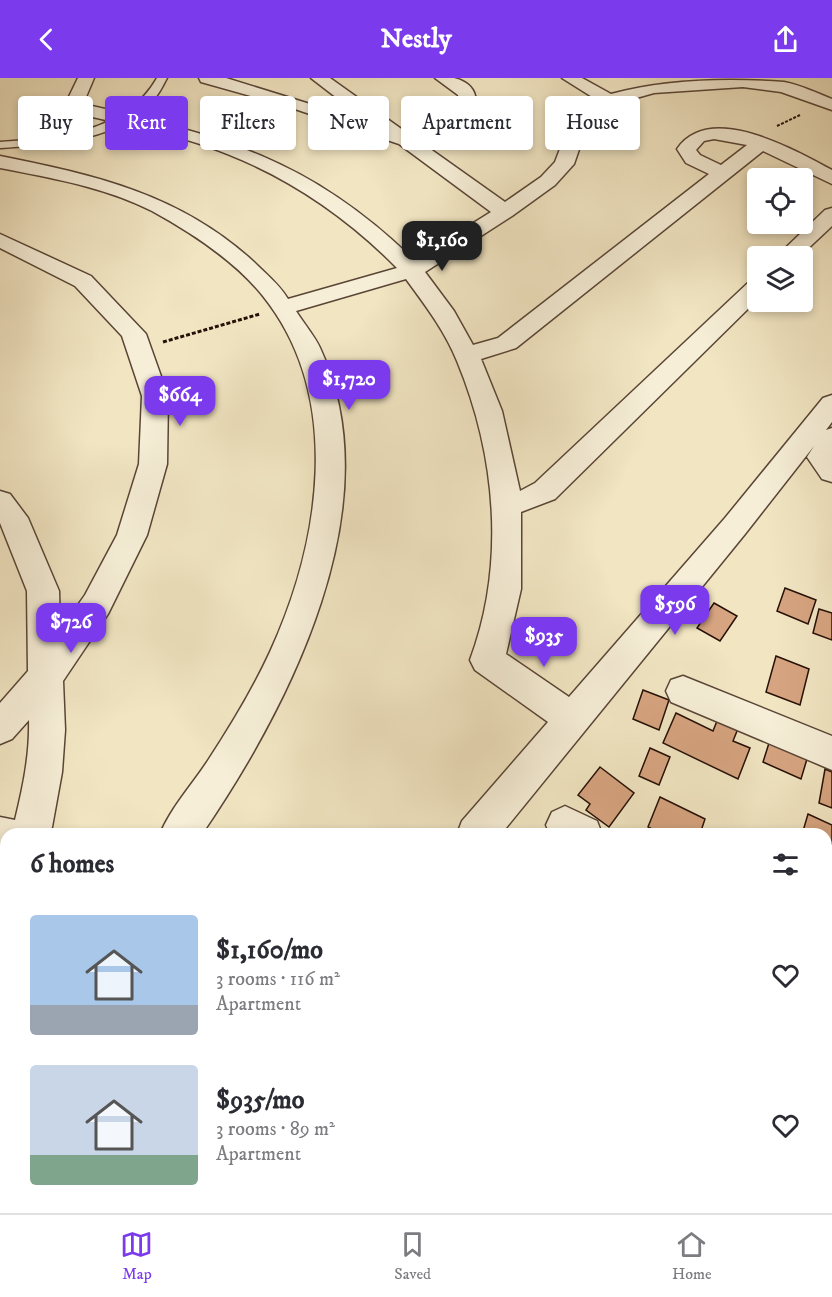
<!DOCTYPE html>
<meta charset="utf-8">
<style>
body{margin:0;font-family:"IM FELL DW Pica",serif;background:#f7f7f7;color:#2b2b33;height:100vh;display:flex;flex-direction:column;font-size:22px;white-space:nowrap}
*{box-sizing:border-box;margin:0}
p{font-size:20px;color:#7c7c81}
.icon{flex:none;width:33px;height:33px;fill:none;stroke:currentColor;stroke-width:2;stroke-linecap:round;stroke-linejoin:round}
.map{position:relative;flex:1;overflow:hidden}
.sheet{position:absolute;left:0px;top:750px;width:832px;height:386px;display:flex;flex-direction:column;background:#fff;border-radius:18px 18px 0 0;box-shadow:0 3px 9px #0003}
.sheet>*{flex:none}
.guide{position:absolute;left:18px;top:18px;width:796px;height:54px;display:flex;gap:12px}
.fabs{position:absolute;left:747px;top:90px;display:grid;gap:12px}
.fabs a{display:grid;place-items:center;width:66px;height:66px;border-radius:6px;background:#fff;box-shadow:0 3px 9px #0003;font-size:30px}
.price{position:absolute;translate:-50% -51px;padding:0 14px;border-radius:12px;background:#7c3aed;color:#fff;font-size:20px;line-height:39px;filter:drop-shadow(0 2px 3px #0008)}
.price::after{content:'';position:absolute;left:50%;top:36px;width:18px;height:14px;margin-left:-9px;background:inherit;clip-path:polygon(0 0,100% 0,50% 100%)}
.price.selected{background:#222;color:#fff}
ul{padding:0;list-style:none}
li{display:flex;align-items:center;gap:18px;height:150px;padding:0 30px}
li span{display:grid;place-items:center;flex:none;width:168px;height:120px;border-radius:6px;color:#555}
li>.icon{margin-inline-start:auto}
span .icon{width:72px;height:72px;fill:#fffc;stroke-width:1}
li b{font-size:26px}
h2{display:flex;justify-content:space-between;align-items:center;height:72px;padding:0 30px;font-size:26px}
.chip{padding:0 21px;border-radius:6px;background:#fff;box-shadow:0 3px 9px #0003;font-size:21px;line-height:54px}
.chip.selected{background:#7c3aed;color:#fff}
header{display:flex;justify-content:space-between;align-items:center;height:78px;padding:0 30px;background:#7c3aed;color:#fff;font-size:27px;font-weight:700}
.dock{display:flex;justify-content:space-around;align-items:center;height:84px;border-top:2px solid #e1e1e2;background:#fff;font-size:16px;color:#7c7c81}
.dock a{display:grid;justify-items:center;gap:3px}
.dock .selected{color:#7c3aed}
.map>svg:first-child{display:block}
</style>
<header><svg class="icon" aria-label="back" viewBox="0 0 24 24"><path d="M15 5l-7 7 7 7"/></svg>Nestly<svg class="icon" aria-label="share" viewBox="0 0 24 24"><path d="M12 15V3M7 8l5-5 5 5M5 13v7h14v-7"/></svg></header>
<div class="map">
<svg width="832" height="1135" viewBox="0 0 832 1135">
<rect width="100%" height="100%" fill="#f1e5c2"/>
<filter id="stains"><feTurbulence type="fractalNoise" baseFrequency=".00333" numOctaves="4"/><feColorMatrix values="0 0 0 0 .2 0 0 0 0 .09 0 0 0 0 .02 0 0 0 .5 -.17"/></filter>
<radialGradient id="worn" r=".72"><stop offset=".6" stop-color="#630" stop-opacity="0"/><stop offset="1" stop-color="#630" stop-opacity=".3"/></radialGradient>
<g fill="#d6a480" stroke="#261007" stroke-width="1.5">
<polygon points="785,510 816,522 808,546 777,533"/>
<polygon points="714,525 737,538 720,563 697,550"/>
<polygon points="819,531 832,535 832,562 813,555"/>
<polygon points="776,578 809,591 800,627 766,614"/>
<polygon points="643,612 669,622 659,652 633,641"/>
<polygon points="676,635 713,653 719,638 739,648 733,663 750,670 738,701 663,665"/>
<polygon points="769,665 807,681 801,701 763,684"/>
<polygon points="650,670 670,679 659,707 639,698"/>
<polygon points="600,689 634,715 609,749 586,732 590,726 578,717"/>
<polygon points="825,691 832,694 832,730 819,725"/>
<polygon points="660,719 705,741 700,756 662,756 648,749"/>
<polygon points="808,736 832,747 832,766 826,764 826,756 803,753"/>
<polygon points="829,1033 832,1034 832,1105 826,1102 826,1047"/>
<polygon points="237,1130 292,1130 288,1135 233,1135"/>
<polygon points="329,1130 369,1130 374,1134 335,1135"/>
<polygon points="467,1130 484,1130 492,1135 465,1135"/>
<polygon points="547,1130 592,1130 591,1135 556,1135"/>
<polygon points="646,1130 667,1130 675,1135 644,1135"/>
</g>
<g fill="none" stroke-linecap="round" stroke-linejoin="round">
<g stroke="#594536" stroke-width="3">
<path id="lane" d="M157,0H167C163,7 160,14 155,20C122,63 50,67 0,70V64C57,60 126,55 157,0Z"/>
</g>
<g stroke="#594536" stroke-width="3">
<g id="street">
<path d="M78,0H94L83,26C220,57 310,81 414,182L491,134L399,66L283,27L201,4L199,0H226L368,44L311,0H330L407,55C425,49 464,44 458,17L435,0C440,0 448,0 454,0C483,7 481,34 459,49C449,57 431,59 419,63L505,124L541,99L555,84L571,42L597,22L562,0H582L611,16C666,1 728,0 784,4C800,7 817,15 832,21V32L781,14L743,9L654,15L615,26L588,45L574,86L555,107L512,138L425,194L454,233L473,267L498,260L709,96L686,85L677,71C710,23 794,72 832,92V106L763,73L516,270L481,281L502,333L520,413L535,405L750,203L758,201V221L555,421L521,434V511L506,576L569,619L725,440L823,320L832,317V344L826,352L832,350V404L822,401L807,379L814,368L745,456L501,756H457L462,743L548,644L475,592L470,582C506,486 496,377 457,283C445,253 425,227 406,201L296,233C304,246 315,258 321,272C392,428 290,627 202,756H160C171,730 191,708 207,684C230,649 252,613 270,574C320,465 344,319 263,218C234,182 192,155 152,133C105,109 51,100 0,90V78C95,97 180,116 254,184C266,196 279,206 288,221L397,190C341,133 276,91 200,66C157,52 111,44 67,33L64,29ZM714,61L747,67L721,87L700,77L696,72L704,63Z"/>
<polygon points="832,130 832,148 800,178 777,178 825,132"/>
<path d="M0,156L91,198L146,256L168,318L167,386L147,457L108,536L63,603L65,652L62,694L52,749L49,756H6V776L0,777V739L15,742C23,709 30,676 29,642L12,661L0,666V625L28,593L27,513L0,445V413L10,416L28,440L59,513L60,552L85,517L117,457L139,386L142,318L122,258L75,208L0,170Z"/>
<polygon points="683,598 832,658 832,692 671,624 666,613 671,602"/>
<polygon points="565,728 597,743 602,756 550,756 546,747 552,734"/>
<polygon points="826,853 832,856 832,898 826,896"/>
<polygon points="6,923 6,969 0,972 0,926"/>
<polygon points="146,1130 196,1130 194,1135 143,1135"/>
<polygon points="763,1130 818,1130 821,1135 765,1135"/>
</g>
</g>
<polyline stroke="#261007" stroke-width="2" stroke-dasharray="3 1.5" stroke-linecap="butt" points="777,48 800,37"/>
<polyline stroke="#261007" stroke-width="3" stroke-dasharray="4 2" stroke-linecap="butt" points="163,264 260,236"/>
<use href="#lane" fill="#f6eed7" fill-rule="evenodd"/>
<use href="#street" fill="#f6eed7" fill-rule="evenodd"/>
</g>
<rect width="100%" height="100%" filter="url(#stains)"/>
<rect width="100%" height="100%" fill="url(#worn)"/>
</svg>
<div class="fabs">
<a><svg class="icon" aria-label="locate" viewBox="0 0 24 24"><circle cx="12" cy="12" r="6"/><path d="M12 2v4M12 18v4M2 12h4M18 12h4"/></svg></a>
<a><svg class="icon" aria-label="layers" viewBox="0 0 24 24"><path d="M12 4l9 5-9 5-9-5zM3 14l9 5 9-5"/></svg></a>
</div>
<b class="price selected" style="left:442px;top:194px">$1,160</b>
<b class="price" style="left:349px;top:333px">$1,720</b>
<b class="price" style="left:180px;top:349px">$664</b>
<b class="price" style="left:675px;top:558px">$596</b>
<b class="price" style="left:71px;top:576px">$726</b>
<b class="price" style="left:544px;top:590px">$935</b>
<div class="guide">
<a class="chip">Buy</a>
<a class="chip selected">Rent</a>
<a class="chip">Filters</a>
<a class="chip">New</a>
<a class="chip">Apartment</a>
<a class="chip">House</a>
</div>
<section class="sheet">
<h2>6 homes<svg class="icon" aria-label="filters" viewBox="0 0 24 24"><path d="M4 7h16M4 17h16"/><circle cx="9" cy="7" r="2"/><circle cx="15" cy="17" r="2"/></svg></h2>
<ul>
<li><span style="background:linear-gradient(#a9c7e8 75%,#9aa5b1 0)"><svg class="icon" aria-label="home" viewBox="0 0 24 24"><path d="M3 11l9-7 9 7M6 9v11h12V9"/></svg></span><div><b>$1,160/mo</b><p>3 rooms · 116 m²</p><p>Apartment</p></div><svg class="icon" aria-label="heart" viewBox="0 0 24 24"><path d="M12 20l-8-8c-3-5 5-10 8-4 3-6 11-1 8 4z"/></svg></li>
<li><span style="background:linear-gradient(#c9d6e8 75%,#7fa58c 0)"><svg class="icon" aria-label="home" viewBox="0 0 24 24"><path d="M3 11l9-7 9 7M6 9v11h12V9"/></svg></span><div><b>$935/mo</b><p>3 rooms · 89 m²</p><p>Apartment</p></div><svg class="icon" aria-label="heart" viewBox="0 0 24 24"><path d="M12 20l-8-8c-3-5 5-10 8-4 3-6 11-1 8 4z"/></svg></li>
</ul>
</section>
</div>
<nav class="dock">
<a class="selected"><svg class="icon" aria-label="map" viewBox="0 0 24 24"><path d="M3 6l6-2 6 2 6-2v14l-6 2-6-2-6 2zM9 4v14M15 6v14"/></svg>Map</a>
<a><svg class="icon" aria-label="saved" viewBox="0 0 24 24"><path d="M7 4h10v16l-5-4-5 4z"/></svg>Saved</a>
<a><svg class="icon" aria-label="home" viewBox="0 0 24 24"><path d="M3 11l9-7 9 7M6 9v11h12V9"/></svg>Home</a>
</nav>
